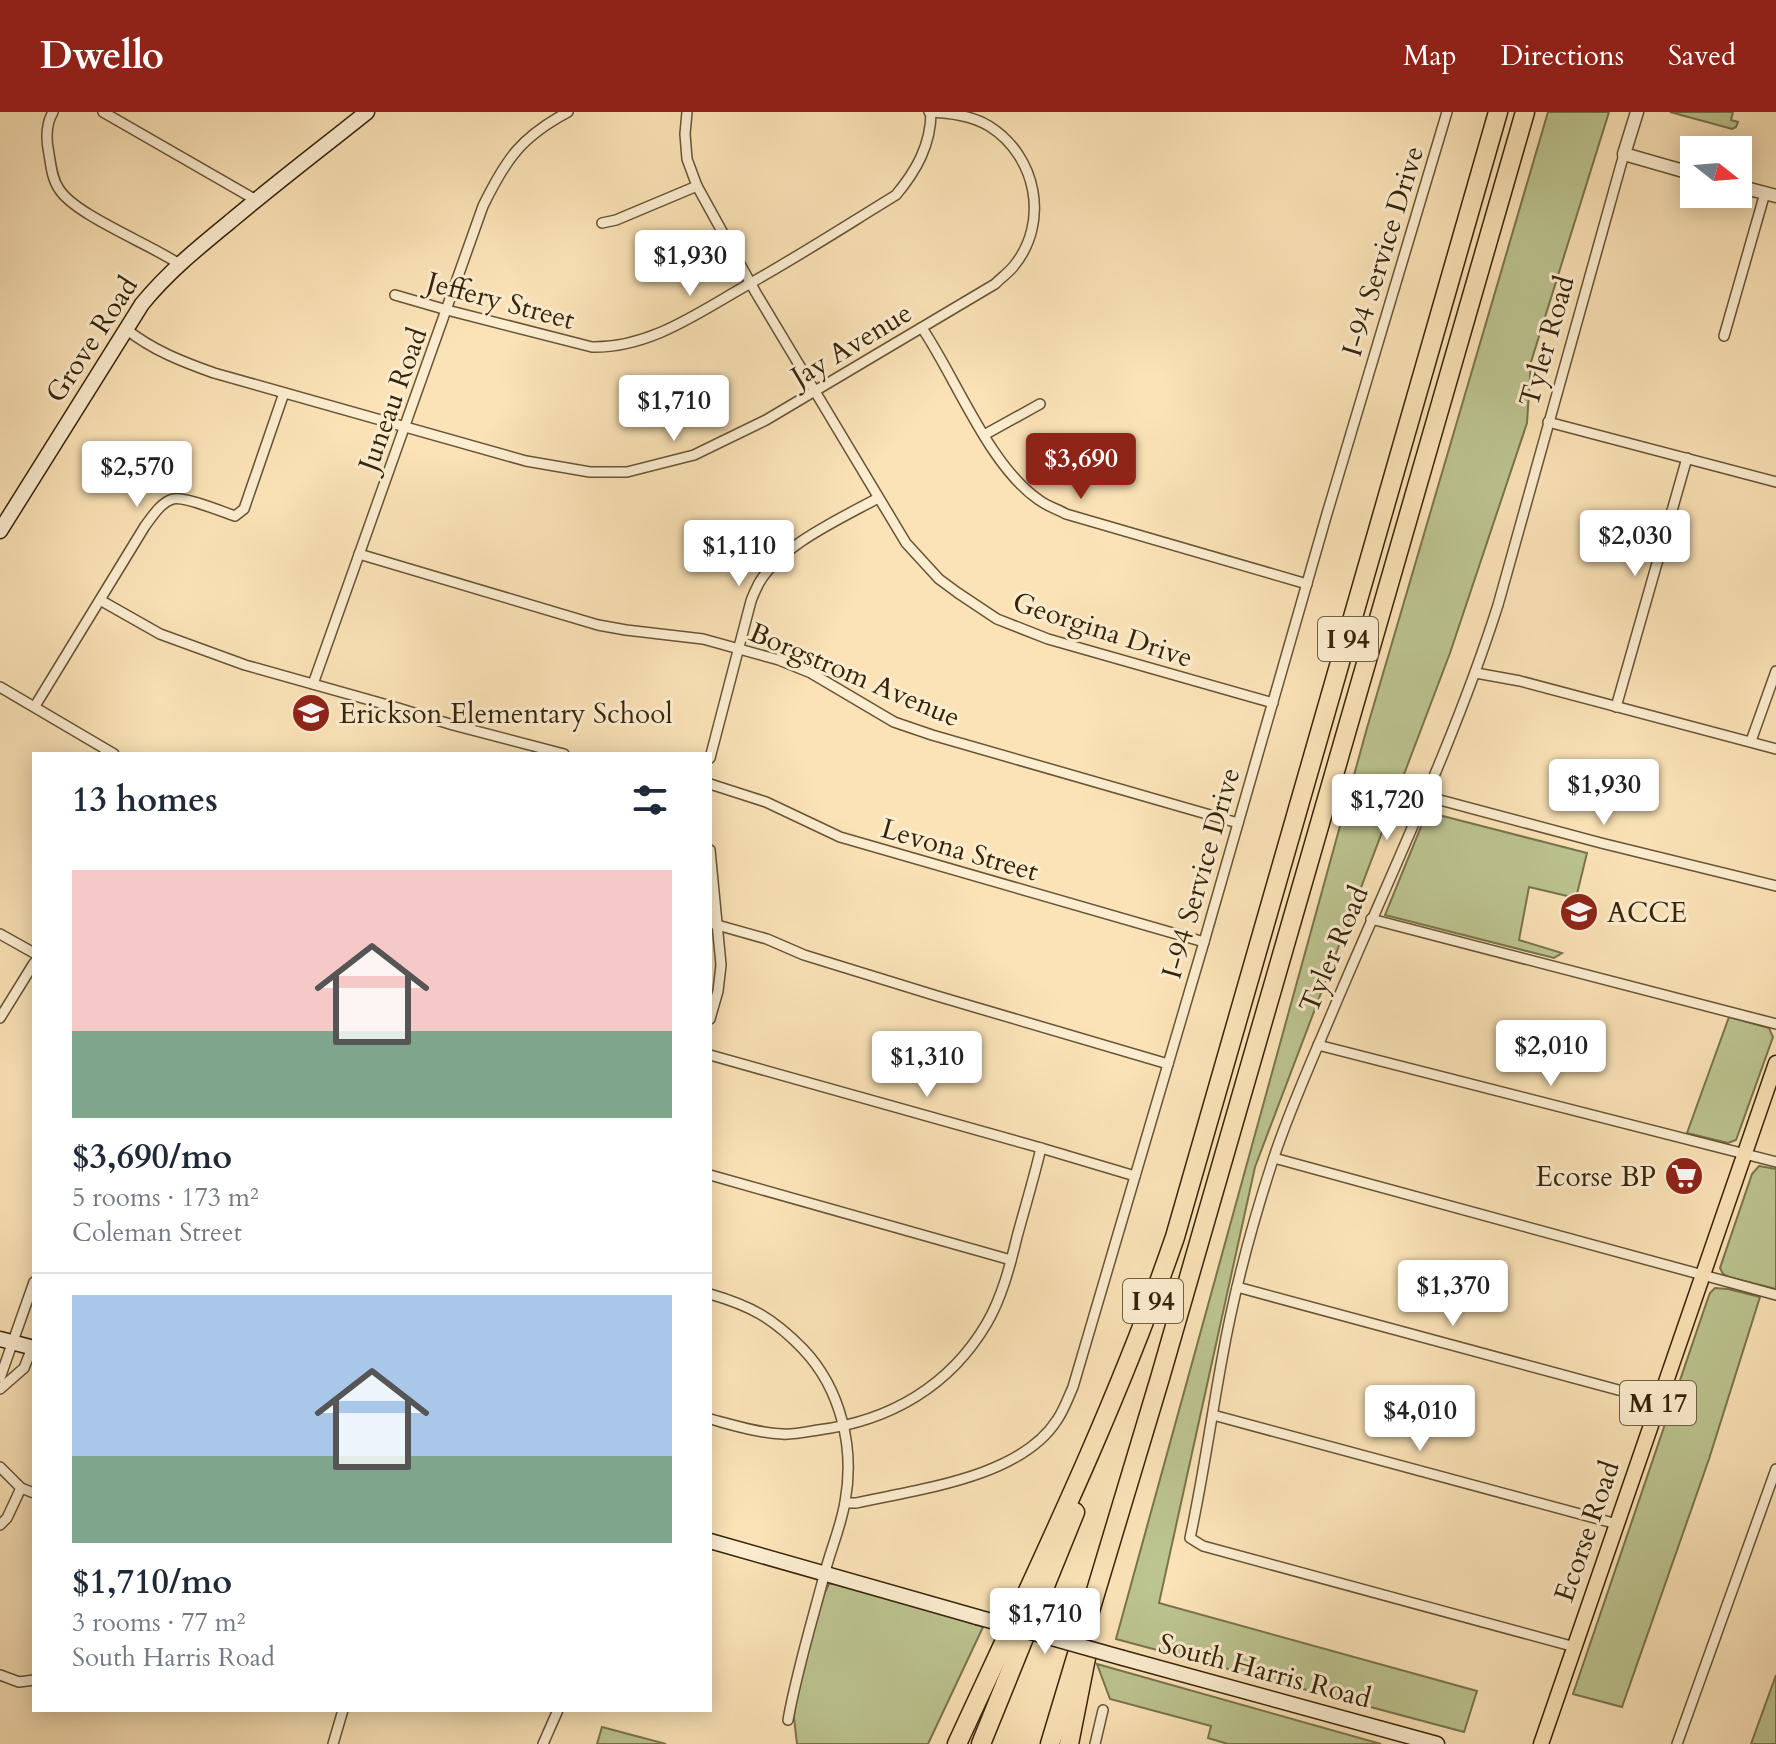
<!DOCTYPE html>
<meta charset="utf-8">
<style>
body{margin:0;font-family:Cardo,serif;background:#f2f2f3;color:#1f2937;height:100vh;display:flex;flex-direction:column;font-size:30px;white-space:nowrap}
*{box-sizing:border-box;margin:0}
p{font-size:26px;color:#747a83}
.icon{flex:none;width:44px;height:44px;fill:none;stroke:currentColor;stroke-width:2;stroke-linecap:round;stroke-linejoin:round}
.map{position:relative;flex:1;overflow:hidden}
.side{position:absolute;left:32px;top:640px;width:680px;height:960px;display:flex;flex-direction:column;background:#fff;border-radius:0px;box-shadow:0 4px 20px #0003}
.side>*{flex:none}
.needle{width:52px;rotate:107deg}
.buttons{position:absolute;left:1680px;top:24px;display:grid;gap:16px}
.buttons a{display:grid;place-items:center;width:72px;height:72px;border-radius:0px;background:#fff;box-shadow:0 4px 20px #0003;font-size:40px}
.price{position:absolute;translate:-50% -68px;padding:0 18px;border-radius:8px;background:#fff;color:#222;font-size:26px;line-height:52px;filter:drop-shadow(0 2px 4px #0008)}
.price::after{content:'';position:absolute;left:50%;top:48px;width:24px;height:18px;margin-left:-12px;background:inherit;clip-path:polygon(0 0,100% 0,50% 100%)}
.price.on{background:#8f2418;color:#fff}
ul{padding:0;list-style:none}
li{display:grid;align-content:center;gap:16px;height:424px;padding:0 40px}
li+li{border-top:2px solid #e0e1e3}
li span{display:grid;place-items:center;height:248px;border-radius:0px;color:#555}
li>.icon{margin-inline-start:auto}
span .icon{width:144px;height:144px;fill:#fffc;stroke-width:1}
li b{font-size:34px}
h2{display:flex;justify-content:space-between;align-items:center;height:96px;padding:0 40px;font-size:34px}
header{display:flex;align-items:center;gap:48px;box-sizing:border-box;height:112px;padding:0 40px;background:#8f2418;color:#fff}
header strong{font-size:38px}
nav{display:flex;gap:44px;margin-inline-start:auto;font-size:28px}
.map>svg:first-child{display:block}
</style>
<header>
<strong>Dwello</strong>
<nav><a>Map</a><a>Directions</a><a>Saved</a></nav>
</header>
<div class="map">
<svg width="1776" height="1632" viewBox="0 0 1776 1632">
<rect width="100%" height="100%" fill="#fbe3b7"/>
<filter id="stains"><feTurbulence type="fractalNoise" baseFrequency=".0025" numOctaves="4"/><feColorMatrix values="0 0 0 0 .2 0 0 0 0 .09 0 0 0 0 .02 0 0 0 .5 -.17"/></filter>
<radialGradient id="worn" r=".72"><stop offset=".6" stop-color="#630" stop-opacity="0"/><stop offset="1" stop-color="#630" stop-opacity=".3"/></radialGradient>
<g fill="#bcc490" stroke="#79744d" stroke-width="2">
<polygon points="1548,0 1609,0 1531,250 1527,311 1450,541 1255,1055 1159,1491 1477,1579 1464,1620 1116,1527 1367,616"/>
<polygon points="1670,0 1733,0 1731,8 1738,10 1736,15 1732,17"/>
<polygon points="1427,700 1587,741 1576,786 1529,775 1519,828 1562,841 1554,846 1385,803"/>
<polygon points="1729,905 1769,916 1773,925 1736,1028 1728,1031 1687,1021"/>
<polygon points="1759,1054 1776,1057 1776,1177 1729,1165 1723,1162 1720,1156 1752,1062"/>
<polygon points="1715,1176 1728,1177 1760,1185 1709,1347 1622,1595 1573,1582 1706,1192 1710,1181"/>
<polygon points="835,1471 918,1494 983,1515 928,1632 797,1632 794,1606 795,1590 800,1565 825,1480 829,1472"/>
<polygon points="1097,1552 1381,1632 1228,1632 1208,1626 1211,1614 1110,1587"/>
<polygon points="1776,1563 1776,1632 1751,1632"/>
<polygon points="602,1615 666,1632 597,1632"/>
</g>
<g fill="none" stroke-linecap="round" stroke-linejoin="round">
<g stroke="#675435" stroke-width="12">
<g id="minor">
<path d="M53,0C46,12 46,28 49,42C51,54 52,67 59,77C75,103 150,132 179,152"/>
<polyline points="103,0 256,88"/>
<polyline points="687,0 685,22 687,47 697,74 756,181 906,431 939,467 958,481 997,507 1048,527 1273,591"/>
<polyline points="602,111 616,108 697,74"/>
<path d="M395,183L447,198L592,235C651,236 699,200 749,172C799,144 847,113 896,83C916,59 931,33 931,0"/>
<path d="M922,216C956,266 989,354 1039,388C1047,394 1057,397 1066,402L1307,472"/>
<path d="M126,217C152,238 183,250 214,261L526,349L590,360H627L694,343L766,308L995,172C1001,166 1008,161 1013,155C1050,111 1037,44 989,14C971,3 949,1 929,0"/>
<polyline points="1724,224 1765,81"/>
<polyline points="1548,310 1776,370"/>
<polyline points="984,323 1040,292"/>
<polyline points="359,442 598,513 626,518 703,527 779,548 811,561 894,610 932,623 1238,711"/>
<polyline points="100,488 160,522 245,553 398,596 453,613 564,642"/>
<polyline points="1476,561 1520,569 1776,637"/>
<path d="M313,572L483,94C506,47 521,25 568,0"/>
<polyline points="0,575 114,642"/>
<path d="M35,594L145,414C152,405 161,390 173,387C184,384 223,400 235,404L244,397L284,281"/>
<polyline points="1616,595 1687,346"/>
<polyline points="1751,629 1776,559"/>
<path d="M710,646L751,489C753,483 756,477 759,471C781,433 840,407 878,386"/>
<polyline points="710,672 766,690 840,725 1204,830"/>
<polyline points="1425,684 1601,731 1776,774"/>
<polyline points="710,738 721,853 718,879 710,907"/>
<polyline points="1371,807 1776,912"/>
<polyline points="710,811 767,827 804,843 937,884 1168,952"/>
<polyline points="0,822 34,841"/>
<polyline points="0,906 34,851"/>
<polyline points="1318,933 1776,1050"/>
<polyline points="710,943 1041,1036 1135,1064"/>
<polyline points="1274,1046 1776,1183"/>
<polyline points="710,1063 1011,1148"/>
<polyline points="1237,1175 1659,1289"/>
<path d="M710,1182C751,1194 773,1206 803,1237C841,1277 855,1336 845,1390C841,1414 831,1437 825,1460C812,1510 797,1558 788,1608"/>
<polyline points="0,1266 34,1170"/>
<polyline points="0,1277 24,1256 32,1236"/>
<polyline points="1213,1303 1617,1412"/>
<path d="M710,1307C733,1313 758,1321 782,1322C793,1323 806,1320 818,1318C890,1309 950,1274 987,1211C1002,1185 1010,1154 1017,1125C1025,1095 1034,1066 1041,1036"/>
<polyline points="0,1355 21,1376 34,1381"/>
<path d="M845,1391H856C918,1377 1020,1366 1057,1308C1064,1298 1068,1286 1073,1275L1204,830L1326,405L1447,0"/>
<polyline points="0,1413 7,1406 21,1376"/>
<path d="M1575,1535L1203,1434L1190,1426C1203,1366 1211,1307 1222,1247C1234,1180 1252,1112 1273,1048C1290,996 1313,946 1334,896C1390,763 1454,631 1498,493L1624,42"/>
<polyline points="0,1563 19,1570 34,1568"/>
<polyline points="333,1632 343,1598"/>
<polyline points="543,1632 558,1598"/>
<polyline points="1095,1632 1103,1598"/>
<polyline points="1677,1632 1776,1357"/>
</g>
</g>
<g stroke="#675435" stroke-width="15">
<g id="tertiary">
<polyline points="1637,0 1624,42 1694,62"/>
<polyline points="1738,74 1776,84"/>
</g>
</g>
<g stroke="#36240a" stroke-width="17">
<g id="secondary">
<path d="M0,419L142,192C168,160 199,135 232,108C276,71 322,36 367,0"/>
<polyline points="0,1227 34,1236"/>
<polyline points="710,1429 977,1505"/>
<polyline points="1123,1546 1437,1632"/>
</g>
</g>
<g stroke="#36240a" stroke-width="17">
<polyline id="primary" points="1541,1632 1776,951"/>
</g>
<g stroke="#36240a" stroke-width="21">
<g id="motorway">
<path d="M957,1632C1034,1465 1115,1299 1175,1125L1498,0"/>
<polyline points="981,1632 1075,1400"/>
<polyline points="1050,1632 1160,1266 1525,0"/>
<polyline points="1069,1632 1086,1546"/>
</g>
</g>
<use href="#minor" stroke="#fcedd0" stroke-width="9"/>
<use href="#tertiary" stroke="#fcedd0" stroke-width="12"/>
<use href="#secondary" stroke="#fcedd0" stroke-width="14"/>
<use href="#primary" stroke="#fbe3b7" stroke-width="14"/>
<use href="#motorway" stroke="#fbe3b7" stroke-width="18"/>
<g stroke="#36240a" stroke-width="17" stroke-linecap="butt">
<polyline id="secondary-bridge" points="977,1505 1123,1546"/>
</g>
<use href="#secondary-bridge" stroke="#fcedd0" stroke-width="14"/>
</g>
<defs>
<g id="school-disc" transform="scale(2)"><circle r="9.5" fill="#8f2418" stroke="#fcedd0"/><path d="M0-5L7-2L0 1L-7-2ZM-4 1L0 2.5L4 1V4Q0 6-4 4Z" fill="#fff"/></g>
<g id="supermarket-disc" transform="scale(2)"><circle r="9.5" fill="#8f2418" stroke="#fcedd0"/><path d="M-6-5.5h2.5l.6 2H6L4.5 2H-2.5L-4.4-4H-6ZM-1.5 3.2a1.3 1.3 0 1 0 .1 0ZM3 3.2a1.3 1.3 0 1 0 .1 0Z" fill="#fff"/></g>
</defs>
<g fill-rule="evenodd">
<use href="#school-disc" x="311" y="601"/>
<use href="#school-disc" x="1579" y="800"/>
<use href="#supermarket-disc" x="1684" y="1064"/>
</g>
<g text-anchor="middle" stroke-width="6" stroke-linejoin="round" paint-order="stroke">
<g fill="#fcedd0" stroke="#716045" stroke-width="2">
<rect x="1318" y="505" width="60" height="44" rx="6"/>
<rect x="1123" y="1167" width="60" height="44" rx="6"/>
<rect x="1620" y="1269" width="76" height="44" rx="6"/>
</g>
<g font-size="26" font-weight="bold" fill="#36240a">
<text x="1348" y="536">I 94</text>
<text x="1153" y="1198">I 94</text>
<text x="1658" y="1300">M 17</text>
</g>
<g font-size="28" fill="#36240a" stroke="#fcedd0">
<text transform="translate(1382 139) rotate(-73)" y="10">I-94 Service Drive</text>
<text transform="translate(501 188) rotate(15)" y="10">Jeffery Street</text>
<text transform="translate(91 227) rotate(-57)" y="10">Grove Road</text>
<text transform="translate(1546 229) rotate(-74)" y="10">Tyler Road</text>
<text transform="translate(851 232) rotate(-31)" y="10">Jay Avenue</text>
<text transform="translate(392 287) rotate(-70)" y="10">Juneau Road</text>
<text transform="translate(1103 517) rotate(18)" y="10">Georgina Drive</text>
<text transform="translate(855 562) rotate(23)" y="10">Borgstrom Avenue</text>
<text transform="translate(960 737) rotate(16)" y="10">Levona Street</text>
<text transform="translate(1200 761) rotate(-74)" y="10">I-94 Service Drive</text>
<text transform="translate(1333 837) rotate(-67)" y="10">Tyler Road</text>
<text transform="translate(1586 1419) rotate(-71)" y="10">Ecorse Road</text>
<text transform="translate(1265 1558) rotate(15)" y="10">South Harris Road</text>
</g>
<g font-size="28" fill="#36240a" stroke="#fcedd0" text-anchor="start">
<text x="339" y="611">Erickson Elementary School</text>
<text x="1607" y="810">ACCE</text>
<text x="1656" y="1074" text-anchor="end">Ecorse BP</text>
</g>
</g>
<rect width="100%" height="100%" filter="url(#stains)"/>
<rect width="100%" height="100%" fill="url(#worn)"/>
</svg>
<div class="buttons">
<a><svg class="needle" viewBox="-14 -14 28 28"><path d="M0-13l5 13h-10z" fill="#e53935"/><path d="M0 13l5-13h-10z" fill="#747a83"/></svg></a>
</div>
<b class="price" style="left:690px;top:186px">$1,930</b>
<b class="price" style="left:674px;top:331px">$1,710</b>
<b class="price on" style="left:1081px;top:389px">$3,690</b>
<b class="price" style="left:137px;top:397px">$2,570</b>
<b class="price" style="left:1635px;top:466px">$2,030</b>
<b class="price" style="left:739px;top:476px">$1,110</b>
<b class="price" style="left:1604px;top:715px">$1,930</b>
<b class="price" style="left:1387px;top:730px">$1,720</b>
<b class="price" style="left:1551px;top:976px">$2,010</b>
<b class="price" style="left:927px;top:987px">$1,310</b>
<b class="price" style="left:1453px;top:1216px">$1,370</b>
<b class="price" style="left:1420px;top:1341px">$4,010</b>
<b class="price" style="left:1045px;top:1544px">$1,710</b>
<section class="side">
<h2>13 homes<svg class="icon" aria-label="filters" viewBox="0 0 24 24"><path d="M4 7h16M4 17h16"/><circle cx="9" cy="7" r="2"/><circle cx="15" cy="17" r="2"/></svg></h2>
<ul>
<li><span style="background:linear-gradient(#f6c9c9 65%,#7fa58c 0)"><svg class="icon" aria-label="home" viewBox="0 0 24 24"><path d="M3 11l9-7 9 7M6 9v11h12V9"/></svg></span><div><b>$3,690/mo</b><p>5 rooms · 173 m²</p><p>Coleman Street</p></div></li>
<li><span style="background:linear-gradient(#a9c7e8 65%,#7fa58c 0)"><svg class="icon" aria-label="home" viewBox="0 0 24 24"><path d="M3 11l9-7 9 7M6 9v11h12V9"/></svg></span><div><b>$1,710/mo</b><p>3 rooms · 77 m²</p><p>South Harris Road</p></div></li>
</ul>
</section>
</div>
